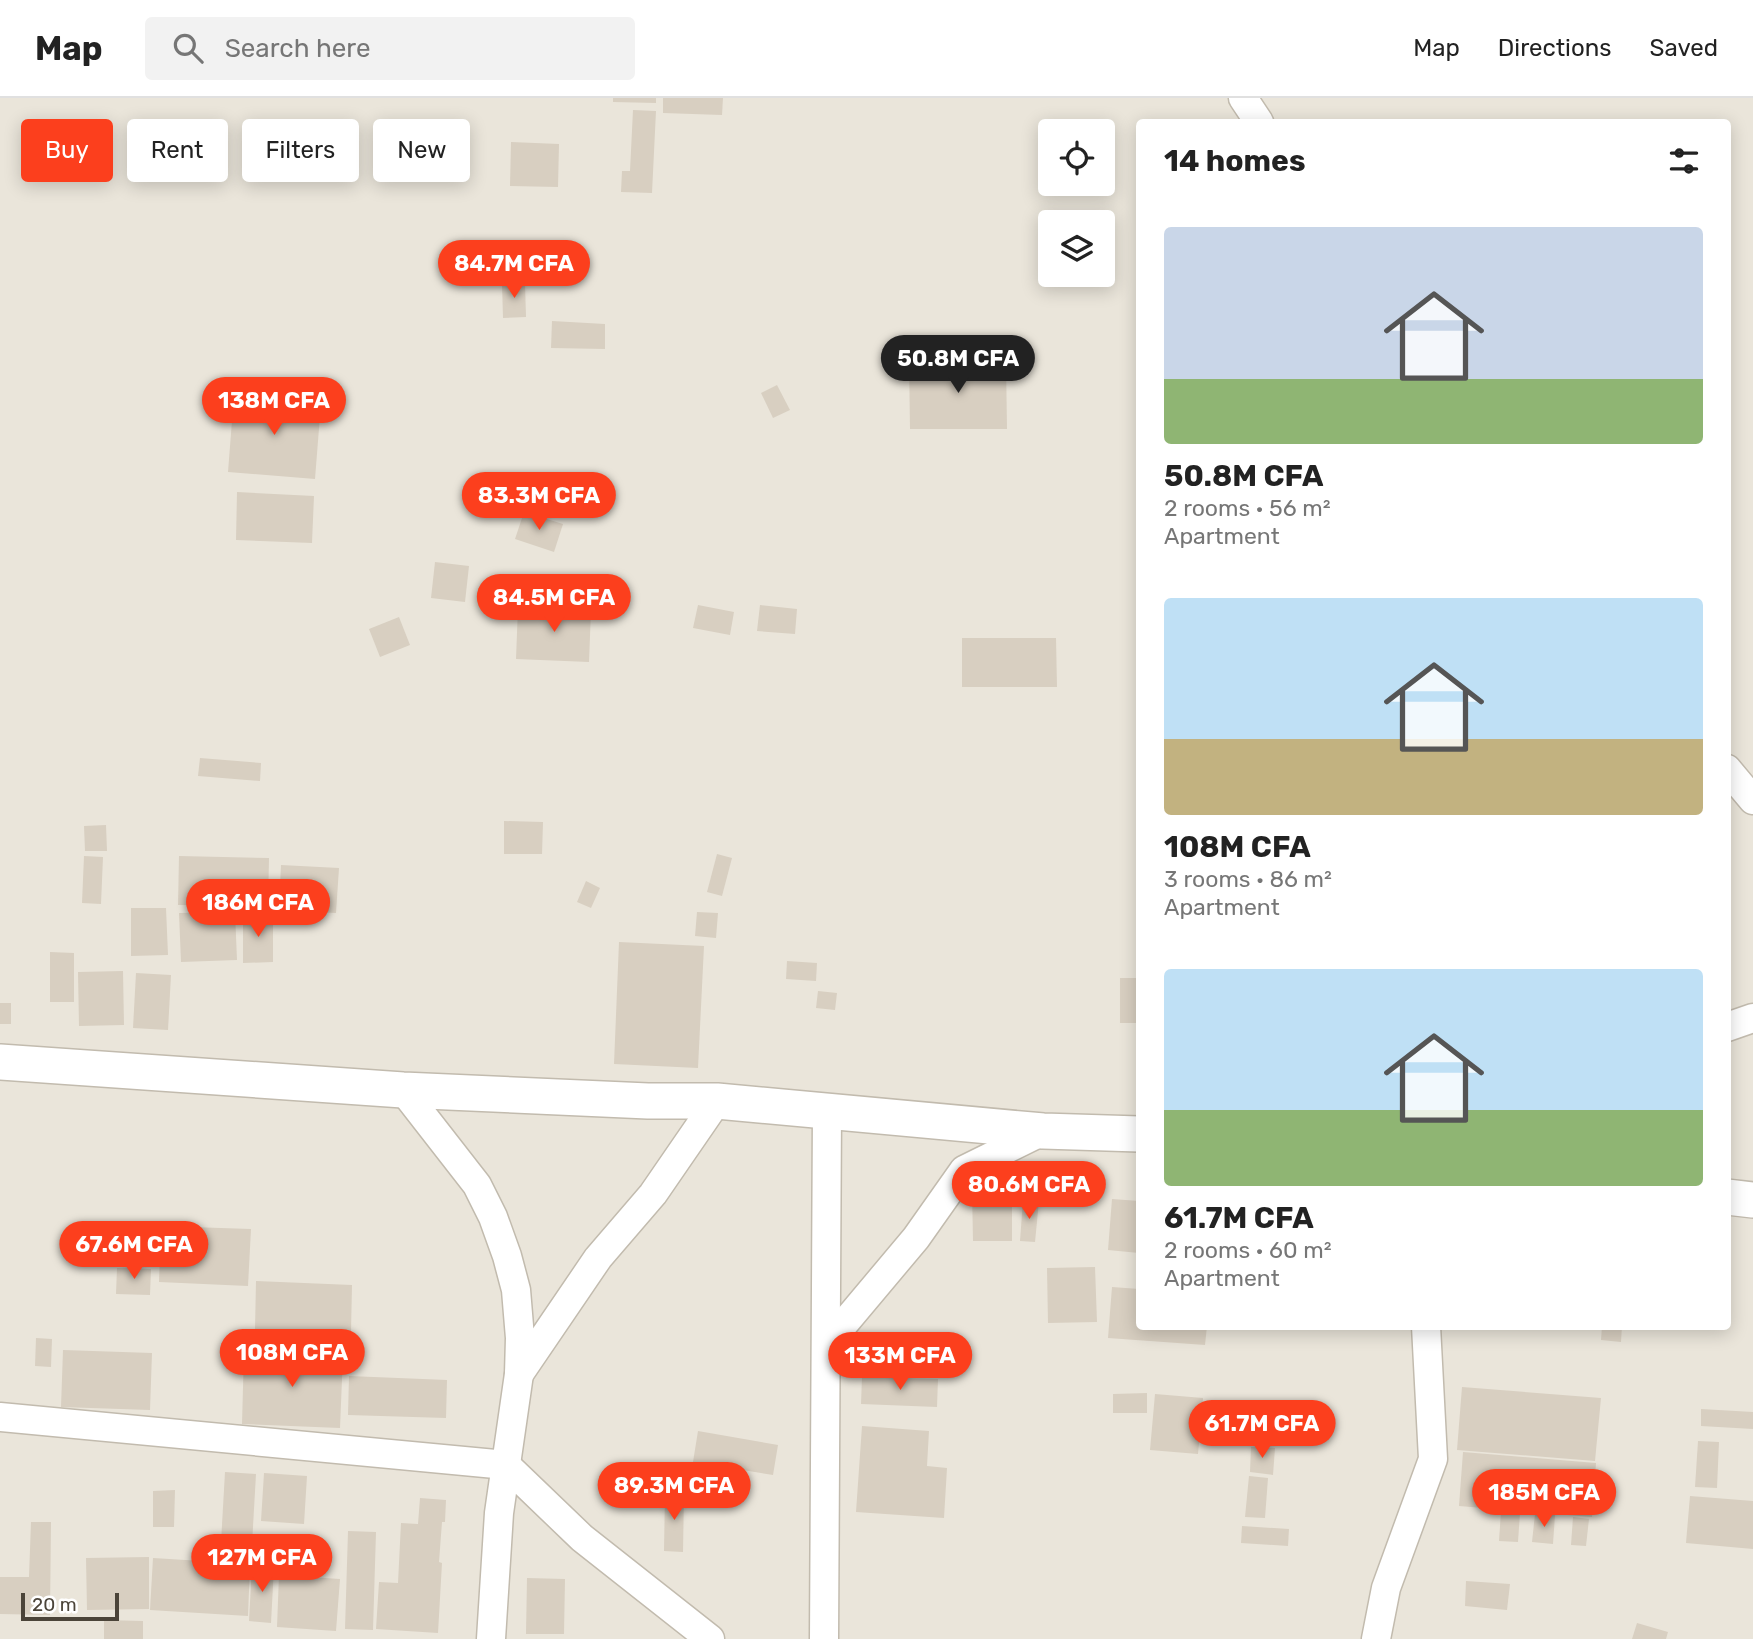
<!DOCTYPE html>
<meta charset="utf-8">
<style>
body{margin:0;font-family:Rubik,sans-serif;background:#f2f2f2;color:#222;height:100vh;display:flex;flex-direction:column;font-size:26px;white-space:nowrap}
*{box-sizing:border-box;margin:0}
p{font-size:23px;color:#767676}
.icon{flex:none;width:38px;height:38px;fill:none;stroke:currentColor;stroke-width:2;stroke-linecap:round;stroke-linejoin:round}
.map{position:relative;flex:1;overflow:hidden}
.drawer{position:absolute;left:1136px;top:21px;width:595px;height:1211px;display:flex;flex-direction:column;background:#fff;border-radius:7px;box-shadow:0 4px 18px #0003}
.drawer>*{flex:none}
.top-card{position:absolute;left:21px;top:21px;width:665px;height:63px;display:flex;gap:14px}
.controls{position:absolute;left:1038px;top:21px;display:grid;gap:14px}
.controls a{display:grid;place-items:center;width:77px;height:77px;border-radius:7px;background:#fff;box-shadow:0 4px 18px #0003;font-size:35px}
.scale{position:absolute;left:21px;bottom:18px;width:98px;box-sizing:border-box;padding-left:7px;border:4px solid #4b4439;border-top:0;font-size:19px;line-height:24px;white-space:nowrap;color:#4b4439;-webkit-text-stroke:5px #fff;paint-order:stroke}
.price{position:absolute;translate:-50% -60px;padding:0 16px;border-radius:24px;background:#fc3f1d;color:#fff;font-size:23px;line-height:46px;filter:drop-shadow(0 2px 4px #0008)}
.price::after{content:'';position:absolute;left:50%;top:42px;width:21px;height:16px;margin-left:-10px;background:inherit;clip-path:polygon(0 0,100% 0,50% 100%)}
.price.current{background:#222;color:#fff}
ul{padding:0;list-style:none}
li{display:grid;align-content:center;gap:14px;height:371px;padding:0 28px}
li span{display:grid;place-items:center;height:217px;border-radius:7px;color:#555}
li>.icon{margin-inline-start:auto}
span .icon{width:126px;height:126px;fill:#fffc;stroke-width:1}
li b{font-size:30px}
h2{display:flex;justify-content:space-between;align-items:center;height:84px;padding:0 28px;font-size:30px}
.chip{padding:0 24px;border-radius:7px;background:#fff;box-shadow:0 4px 18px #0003;font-size:24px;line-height:63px}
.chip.current{background:#fc3f1d;color:#fff}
header{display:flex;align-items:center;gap:42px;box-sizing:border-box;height:98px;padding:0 35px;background:#fff;border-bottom:2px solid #e0e0e0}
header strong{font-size:33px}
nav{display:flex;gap:38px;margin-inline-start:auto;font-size:24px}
.search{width:490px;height:63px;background:#f2f2f2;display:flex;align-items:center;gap:18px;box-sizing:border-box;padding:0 24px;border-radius:7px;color:#767676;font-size:26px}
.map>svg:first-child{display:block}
</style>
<header>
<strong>Map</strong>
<div class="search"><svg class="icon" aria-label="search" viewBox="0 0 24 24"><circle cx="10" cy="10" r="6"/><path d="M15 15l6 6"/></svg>Search here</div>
<nav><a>Map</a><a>Directions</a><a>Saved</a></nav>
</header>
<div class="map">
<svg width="1753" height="1541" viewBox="0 0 1753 1541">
<rect width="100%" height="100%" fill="#f6f3ec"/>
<path fill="#eae5da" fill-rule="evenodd" d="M0,0H1753V1541H0ZM1139,24H1727V1228H1139ZM1050,33H1102V86H1050ZM1050,124H1102V177H1050Z"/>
<g fill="#d8cfc1">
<polygon points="613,0 656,0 656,5 613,4"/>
<polygon points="663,0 723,0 722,17 663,15"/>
<polygon points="633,12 656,13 652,95 621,94 622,73 630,73"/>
<polygon points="511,44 559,46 558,89 510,88"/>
<polygon points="525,185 526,219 503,220 502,186"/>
<polygon points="552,223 605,226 605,251 551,250"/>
<polygon points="909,263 1006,263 1007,331 910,331"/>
<polygon points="777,287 790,312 773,320 761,295"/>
<polygon points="234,297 321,305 315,381 228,374"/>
<polygon points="237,394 314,398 312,445 236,442"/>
<polygon points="524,414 563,426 554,454 515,441"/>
<polygon points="435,464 469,468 465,504 431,500"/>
<polygon points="698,507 734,514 730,537 693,530"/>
<polygon points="760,507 797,511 795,536 757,533"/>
<polygon points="518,509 591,512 589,564 516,561"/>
<polygon points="399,519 410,547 380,559 369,531"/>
<polygon points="962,540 1056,540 1057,589 962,589"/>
<polygon points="200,660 261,665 260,683 198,678"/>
<polygon points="504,723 543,724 542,756 504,756"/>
<polygon points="106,727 107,753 85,753 84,728"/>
<polygon points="717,756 732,760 722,798 707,794"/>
<polygon points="84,758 103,759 101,806 82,805"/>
<polygon points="179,758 269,760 268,808 178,807"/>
<polygon points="281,767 339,770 336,815 279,812"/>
<polygon points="586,783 600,790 591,810 577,804"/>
<polygon points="131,810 166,810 168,857 131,858"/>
<polygon points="235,814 237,862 181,864 179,815"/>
<polygon points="697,814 718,815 716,840 695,838"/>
<polygon points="243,817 273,817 273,864 243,865"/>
<polygon points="619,844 704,848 698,970 614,966"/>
<polygon points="50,854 74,855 74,904 50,904"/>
<polygon points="787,863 817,865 816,883 786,881"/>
<polygon points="123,873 124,927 79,928 78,874"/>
<polygon points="136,875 171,877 168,932 133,930"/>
<rect x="1120" y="880" width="19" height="45"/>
<polygon points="818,893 837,895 835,912 816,910"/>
<rect x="0" y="905" width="11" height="21"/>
<polygon points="972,1093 1012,1093 1012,1143 973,1143"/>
<polygon points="1112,1101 1139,1103 1139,1155 1108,1152"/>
<polygon points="1023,1102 1039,1103 1035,1144 1020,1143"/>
<polygon points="161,1128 251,1131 248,1188 159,1184"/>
<polygon points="1095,1169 1097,1224 1048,1225 1047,1170"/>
<polygon points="117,1170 151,1171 150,1197 116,1196"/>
<polygon points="256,1183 352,1187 351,1234 255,1231"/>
<polygon points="1112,1189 1139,1191 1139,1228 1207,1228 1205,1247 1108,1240"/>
<polygon points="1602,1228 1622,1228 1621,1244 1601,1242"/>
<polygon points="36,1240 52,1241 51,1269 35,1268"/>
<polygon points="63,1252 152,1255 150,1312 61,1309"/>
<polygon points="244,1253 343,1257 340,1330 242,1326"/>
<polygon points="349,1278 447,1282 446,1320 348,1317"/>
<polygon points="862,1279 938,1281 937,1309 861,1306"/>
<polygon points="1462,1289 1601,1300 1595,1363 1457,1352"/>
<polygon points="1147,1295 1147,1315 1113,1315 1113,1296"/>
<polygon points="1155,1296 1203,1300 1198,1356 1150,1352"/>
<polygon points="1701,1311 1753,1314 1753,1331 1701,1328"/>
<polygon points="862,1328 929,1333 927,1368 947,1370 944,1420 856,1414"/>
<polygon points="698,1333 778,1347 773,1377 693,1364"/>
<polygon points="1698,1343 1719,1344 1717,1390 1695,1389"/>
<polygon points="1251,1349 1275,1350 1273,1377 1250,1374"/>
<polygon points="1463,1354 1596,1365 1592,1419 1459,1408"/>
<polygon points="225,1374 256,1376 251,1464 220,1462"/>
<polygon points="264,1375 307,1378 304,1426 261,1423"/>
<polygon points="1249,1378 1268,1380 1265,1420 1245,1419"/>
<polygon points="175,1392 174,1429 153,1429 153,1393"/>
<polygon points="665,1395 684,1396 683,1454 664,1453"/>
<polygon points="1690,1398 1753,1403 1753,1451 1686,1445"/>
<polygon points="420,1400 446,1402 445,1424 442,1424 439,1464 442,1465 438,1535 376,1531 379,1484 398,1485 401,1425 418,1426"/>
<polygon points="1501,1413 1520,1415 1518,1444 1499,1443"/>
<polygon points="1535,1416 1555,1417 1553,1446 1532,1444"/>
<polygon points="1573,1419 1589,1421 1586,1448 1571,1447"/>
<polygon points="31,1424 51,1424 50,1517 0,1516 0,1479 29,1479"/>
<polygon points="1242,1428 1289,1431 1288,1448 1241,1445"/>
<polygon points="348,1433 376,1434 373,1532 345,1531"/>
<polygon points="149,1459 149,1511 87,1512 86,1460"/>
<polygon points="153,1460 250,1466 248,1518 150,1512"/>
<polygon points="252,1467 274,1469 271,1525 249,1523"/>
<polygon points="279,1477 340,1481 336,1533 277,1529"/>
<polygon points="527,1480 565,1481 564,1536 526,1536"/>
<polygon points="1466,1483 1510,1486 1507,1512 1465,1508"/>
<polygon points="104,1522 143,1523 143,1541 104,1541"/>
<polygon points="1637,1525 1668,1534 1666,1541 1632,1541"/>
</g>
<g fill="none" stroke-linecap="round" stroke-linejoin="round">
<g stroke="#c2bbae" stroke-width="31">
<g id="minor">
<polyline points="1243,0 1259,24"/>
<polyline points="1727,671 1753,702"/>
<polyline points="1727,929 1753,920"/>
<polyline points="403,992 477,1087 493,1119 507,1158 516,1192 520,1240 519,1276 499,1415 491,1541"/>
<polyline points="827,1246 916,1140 964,1072 1043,1033"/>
<polyline points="519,1276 598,1160 653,1096 717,1003"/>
<polyline points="0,1319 506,1367 582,1440 710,1541"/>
<polyline points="824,1541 827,1014"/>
<polyline points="1376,1541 1386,1490 1433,1361 1426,1228"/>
</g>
</g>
<g stroke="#c2bbae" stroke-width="38">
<g id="tertiary">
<polyline points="0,964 403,992 648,1003 717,1003 1043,1033 1139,1036"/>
<polyline points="1727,1099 1753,1102"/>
</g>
</g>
<use href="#minor" stroke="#fff" stroke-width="28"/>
<use href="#tertiary" stroke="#fff" stroke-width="35"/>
</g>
</svg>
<div class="controls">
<a><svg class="icon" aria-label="locate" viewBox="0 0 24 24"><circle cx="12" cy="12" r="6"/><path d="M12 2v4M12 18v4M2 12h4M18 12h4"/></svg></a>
<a><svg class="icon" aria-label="layers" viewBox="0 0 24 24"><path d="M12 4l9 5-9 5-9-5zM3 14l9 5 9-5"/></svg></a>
</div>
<div class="scale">20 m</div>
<b class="price" style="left:514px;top:202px">84.7M CFA</b>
<b class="price current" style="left:958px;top:297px">50.8M CFA</b>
<b class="price" style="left:274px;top:339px">138M CFA</b>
<b class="price" style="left:539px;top:434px">83.3M CFA</b>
<b class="price" style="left:554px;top:536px">84.5M CFA</b>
<b class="price" style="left:258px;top:841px">186M CFA</b>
<b class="price" style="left:1029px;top:1123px">80.6M CFA</b>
<b class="price" style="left:134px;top:1183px">67.6M CFA</b>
<b class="price" style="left:292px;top:1291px">108M CFA</b>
<b class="price" style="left:900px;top:1294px">133M CFA</b>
<b class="price" style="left:1262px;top:1362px">61.7M CFA</b>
<b class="price" style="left:674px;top:1424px">89.3M CFA</b>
<b class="price" style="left:1544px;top:1431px">185M CFA</b>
<b class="price" style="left:262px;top:1496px">127M CFA</b>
<div class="top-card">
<a class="chip current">Buy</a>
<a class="chip">Rent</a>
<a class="chip">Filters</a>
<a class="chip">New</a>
</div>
<section class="drawer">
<h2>14 homes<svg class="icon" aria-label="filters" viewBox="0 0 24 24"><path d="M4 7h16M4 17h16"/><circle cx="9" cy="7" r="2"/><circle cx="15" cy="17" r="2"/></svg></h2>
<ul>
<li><span style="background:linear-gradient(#c9d6e8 70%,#8fb573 0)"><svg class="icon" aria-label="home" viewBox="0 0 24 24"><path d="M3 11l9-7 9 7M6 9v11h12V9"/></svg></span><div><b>50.8M CFA</b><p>2 rooms · 56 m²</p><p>Apartment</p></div></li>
<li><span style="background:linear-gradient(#bfe0f5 65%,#c2b280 0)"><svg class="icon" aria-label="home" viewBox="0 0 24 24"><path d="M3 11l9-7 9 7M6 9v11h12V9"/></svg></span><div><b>108M CFA</b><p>3 rooms · 86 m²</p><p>Apartment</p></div></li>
<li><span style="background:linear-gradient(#bfe0f5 65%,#8fb573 0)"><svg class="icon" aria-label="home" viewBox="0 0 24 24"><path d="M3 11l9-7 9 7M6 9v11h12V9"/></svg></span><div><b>61.7M CFA</b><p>2 rooms · 60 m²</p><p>Apartment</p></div></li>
</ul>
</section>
</div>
